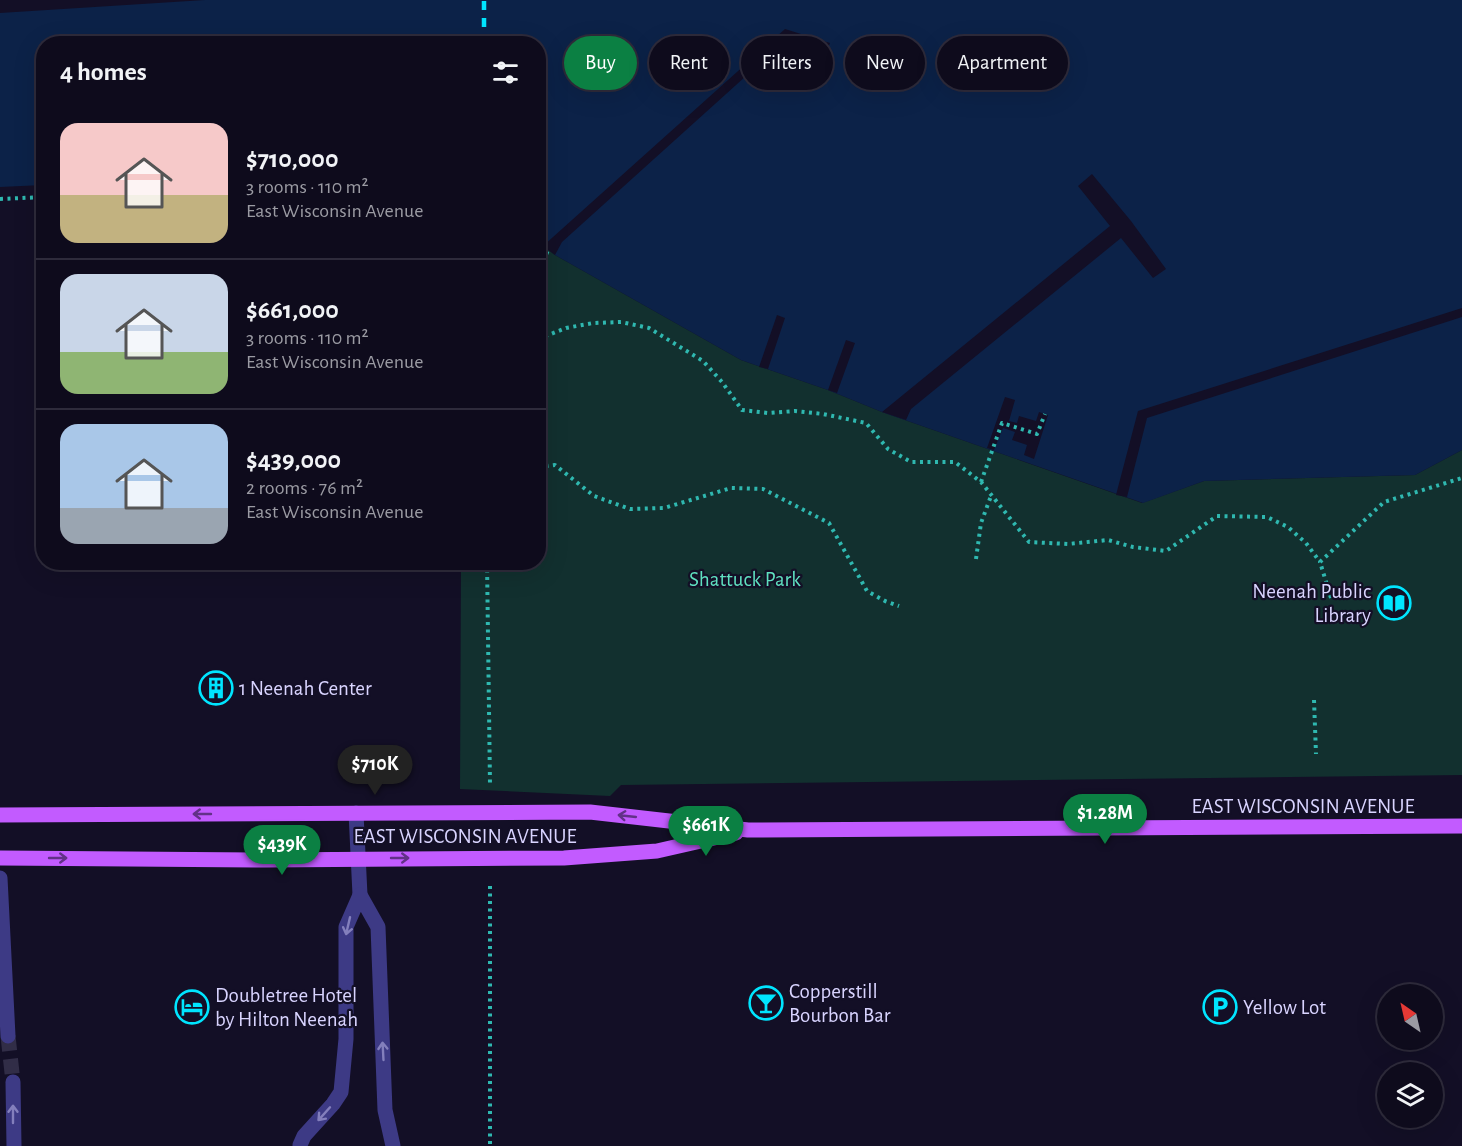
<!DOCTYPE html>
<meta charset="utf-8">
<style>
body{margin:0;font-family:"Alegreya Sans",sans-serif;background:#1c1929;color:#f1f3f6;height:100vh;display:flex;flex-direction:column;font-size:22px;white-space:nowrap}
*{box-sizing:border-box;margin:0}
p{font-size:20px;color:#9b9ba3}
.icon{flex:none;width:33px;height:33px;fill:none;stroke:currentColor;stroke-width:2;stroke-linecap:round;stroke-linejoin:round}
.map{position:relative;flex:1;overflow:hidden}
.details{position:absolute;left:36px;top:36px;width:510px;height:534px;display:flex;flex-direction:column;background:#0e0b1c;border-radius:24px;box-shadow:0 6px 24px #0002,0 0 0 2px #2e2b3b}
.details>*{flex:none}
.guide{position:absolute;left:564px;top:36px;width:570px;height:54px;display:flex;gap:12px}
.needle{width:39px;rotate:326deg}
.controls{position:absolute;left:1377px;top:984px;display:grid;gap:12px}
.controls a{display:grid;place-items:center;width:66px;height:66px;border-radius:50%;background:#0e0b1c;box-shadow:0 6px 24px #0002,0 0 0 2px #2e2b3b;font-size:30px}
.price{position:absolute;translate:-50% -51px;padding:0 14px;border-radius:21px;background:#0b8043;color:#fff;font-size:20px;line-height:39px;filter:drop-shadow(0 2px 3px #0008)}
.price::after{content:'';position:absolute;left:50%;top:36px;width:18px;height:14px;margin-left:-9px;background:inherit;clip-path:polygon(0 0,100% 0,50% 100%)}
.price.current{background:#222;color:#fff}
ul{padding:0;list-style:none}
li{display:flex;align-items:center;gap:18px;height:150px;padding:0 24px}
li+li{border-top:2px solid #2e2b3b}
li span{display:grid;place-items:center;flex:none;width:168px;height:120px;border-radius:18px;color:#555}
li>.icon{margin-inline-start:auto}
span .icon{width:72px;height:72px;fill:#fffc;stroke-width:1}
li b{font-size:26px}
h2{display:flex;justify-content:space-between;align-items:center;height:72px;padding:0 24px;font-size:26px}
.chip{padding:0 21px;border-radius:27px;background:#0e0b1c;box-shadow:0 6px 24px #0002,0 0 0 2px #2e2b3b;font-size:21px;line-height:54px}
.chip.current{background:#0b8043;color:#fff}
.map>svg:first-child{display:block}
</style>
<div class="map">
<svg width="1462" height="1146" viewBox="0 0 1462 1146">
<rect width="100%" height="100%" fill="#130f26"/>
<polygon fill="#12302f" points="539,242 555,255 741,360 828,390 882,412 1142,503 1204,481 1415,475 1462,450 1462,775 621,785 610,796 460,789 461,563 538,562"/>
<polygon fill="#0c2248" points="205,0 1462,0 1462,450 1415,475 1204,481 1143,503 882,412 828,390 741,360 555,255 539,242 538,44 44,44 43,185 0,187 0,13"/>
<g fill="#130f26">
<polygon points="785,29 830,43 827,51 787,39 562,242 555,255 543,246"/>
<polygon points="1092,174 1131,221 1166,269 1153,278 1121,238 911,409 906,420 882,412 1110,226 1078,186"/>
<polygon points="1462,308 1462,317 1147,418 1127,497 1116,495 1138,411"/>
<polygon points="777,315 785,318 768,369 759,367"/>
<polygon points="846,340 855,343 837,393 828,390"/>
<polygon points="1005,397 1015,400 1009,421 1017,423 1019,416 1036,421 1039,412 1048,415 1034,459 1024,455 1027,445 1012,440 1015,432 1003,428 994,450 987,448"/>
</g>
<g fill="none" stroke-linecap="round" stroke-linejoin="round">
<polyline stroke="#312d47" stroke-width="15" stroke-dasharray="15 8" stroke-linecap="butt" points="8,1036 13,1082"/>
<g stroke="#2fb8b0" stroke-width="4" stroke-dasharray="3 4.5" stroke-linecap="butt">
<polyline points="0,199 44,197"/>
<polyline points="538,275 548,250"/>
<polyline points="538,325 542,336"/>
<polyline points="538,339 566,328 593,323 621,322 649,328 703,361 722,382 742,410 768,413 795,411 823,414 866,423 888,449 911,462 955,462 981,482 1029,542 1068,544 1108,540 1133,547 1166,551 1217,516 1267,517 1288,527 1306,543 1320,562"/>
<polyline points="538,467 555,465 594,496 630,509 664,508 731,488 763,489 829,523 867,591 885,601 899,606"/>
<polyline points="981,482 1002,423 1037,434 1045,414"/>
<polyline points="976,559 981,523 991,496"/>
<polyline points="487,562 490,784"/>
<polyline points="1331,598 1320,562 1384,502 1462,478"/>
<polyline points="1314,700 1316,754"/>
<polyline points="490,886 490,1146"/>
</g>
<g stroke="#3d3a85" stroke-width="15">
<polyline points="356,813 360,895"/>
<polyline points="0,878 8,1036"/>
<polyline points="13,1082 14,1146"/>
<polyline points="300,1145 304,1136 333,1104 341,1092 346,1039 346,927 360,895 378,927 385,1110 393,1146"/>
</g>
<g stroke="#c25bff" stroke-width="15">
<polyline points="0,815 590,812 748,830 1462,826"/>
<polyline points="0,858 265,860 564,858 657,851 736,833"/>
</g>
<polyline stroke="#00e5ff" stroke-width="4.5" stroke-dasharray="9 8" stroke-linecap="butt" points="484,44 484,0"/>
</g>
<defs><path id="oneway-shaft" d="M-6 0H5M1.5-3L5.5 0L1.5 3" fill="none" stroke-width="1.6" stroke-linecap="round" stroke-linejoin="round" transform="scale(1.5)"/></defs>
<g stroke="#623188">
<use href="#oneway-shaft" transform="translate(202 814) rotate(180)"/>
<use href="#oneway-shaft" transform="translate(627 816) rotate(-174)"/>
<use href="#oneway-shaft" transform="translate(58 858)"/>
<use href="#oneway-shaft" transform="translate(400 858)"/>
</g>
<g stroke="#837fbc">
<use href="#oneway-shaft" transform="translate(348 926) rotate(103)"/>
<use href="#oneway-shaft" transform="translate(383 1051) rotate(-93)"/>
<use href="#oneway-shaft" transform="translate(13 1114) rotate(-90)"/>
<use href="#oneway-shaft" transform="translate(324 1114) rotate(132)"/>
</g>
<defs>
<g id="library-ring" transform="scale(1.725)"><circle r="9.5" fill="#130f26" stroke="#00e5ff" stroke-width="1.5"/><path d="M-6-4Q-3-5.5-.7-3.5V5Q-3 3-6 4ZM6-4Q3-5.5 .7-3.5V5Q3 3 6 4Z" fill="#00e5ff"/></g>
<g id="building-ring" transform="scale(1.725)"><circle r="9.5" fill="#130f26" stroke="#00e5ff" stroke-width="1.5"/><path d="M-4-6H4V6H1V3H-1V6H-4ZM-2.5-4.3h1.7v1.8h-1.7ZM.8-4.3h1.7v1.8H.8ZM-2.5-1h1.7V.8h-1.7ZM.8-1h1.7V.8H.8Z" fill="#00e5ff"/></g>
<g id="bar-ring" transform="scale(1.725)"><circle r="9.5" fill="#130f26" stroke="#00e5ff" stroke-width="1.5"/><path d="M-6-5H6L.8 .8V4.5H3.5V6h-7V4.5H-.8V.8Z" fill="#00e5ff"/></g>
<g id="hotel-ring" transform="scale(1.725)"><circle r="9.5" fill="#130f26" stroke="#00e5ff" stroke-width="1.5"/><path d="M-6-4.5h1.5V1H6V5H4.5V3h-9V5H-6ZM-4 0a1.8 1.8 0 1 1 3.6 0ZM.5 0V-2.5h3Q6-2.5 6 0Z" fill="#00e5ff"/></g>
<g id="parking-ring" transform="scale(1.725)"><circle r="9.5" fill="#130f26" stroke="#00e5ff" stroke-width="1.5"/><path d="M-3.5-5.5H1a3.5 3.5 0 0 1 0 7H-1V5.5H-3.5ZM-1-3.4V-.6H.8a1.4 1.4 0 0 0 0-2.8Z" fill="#00e5ff"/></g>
</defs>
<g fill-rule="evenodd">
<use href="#library-ring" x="1394" y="603"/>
<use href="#building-ring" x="216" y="688"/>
<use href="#bar-ring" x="766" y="1003"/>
<use href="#hotel-ring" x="192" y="1007"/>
<use href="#parking-ring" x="1220" y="1007"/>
</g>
<g text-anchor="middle" stroke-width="4.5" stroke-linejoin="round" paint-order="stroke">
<g font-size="21" fill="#5fe0c0" stroke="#130f26">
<text x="745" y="586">Shattuck Park</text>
</g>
<g font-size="21" fill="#d9d4ff" stroke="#130f26" text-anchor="start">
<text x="1371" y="598" text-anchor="end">Neenah Public<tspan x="1371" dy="24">Library</tspan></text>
<text x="239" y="695">1 Neenah Center</text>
<text x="789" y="998">Copperstill<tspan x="789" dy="24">Bourbon Bar</tspan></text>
<text x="215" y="1002">Doubletree Hotel<tspan x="215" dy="24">by Hilton Neenah</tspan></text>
<text x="1243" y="1014">Yellow Lot</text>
</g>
<g font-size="21" fill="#d9d4ff" stroke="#130f26">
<text x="1303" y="813">EAST WISCONSIN AVENUE</text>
<text x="465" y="843">EAST WISCONSIN AVENUE</text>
</g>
</g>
</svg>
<div class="controls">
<a><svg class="needle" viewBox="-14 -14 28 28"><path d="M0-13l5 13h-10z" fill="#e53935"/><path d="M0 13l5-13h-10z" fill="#9b9ba3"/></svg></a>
<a><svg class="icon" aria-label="layers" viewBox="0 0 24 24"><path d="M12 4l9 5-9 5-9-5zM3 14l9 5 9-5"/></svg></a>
</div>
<b class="price current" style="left:375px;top:796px">$710K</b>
<b class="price" style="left:1105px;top:845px">$1.28M</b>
<b class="price" style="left:706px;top:857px">$661K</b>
<b class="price" style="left:282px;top:876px">$439K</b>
<div class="guide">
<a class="chip current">Buy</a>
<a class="chip">Rent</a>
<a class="chip">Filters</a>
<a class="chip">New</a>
<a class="chip">Apartment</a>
</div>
<section class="details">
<h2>4 homes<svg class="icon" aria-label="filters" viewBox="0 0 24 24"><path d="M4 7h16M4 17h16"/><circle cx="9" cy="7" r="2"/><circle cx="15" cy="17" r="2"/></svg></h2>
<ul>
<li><span style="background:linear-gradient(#f6c9c9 60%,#c2b280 0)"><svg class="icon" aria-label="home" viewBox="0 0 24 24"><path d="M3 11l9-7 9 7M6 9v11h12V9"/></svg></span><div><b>$710,000</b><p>3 rooms · 110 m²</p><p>East Wisconsin Avenue</p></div></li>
<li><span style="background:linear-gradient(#c9d6e8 65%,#8fb573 0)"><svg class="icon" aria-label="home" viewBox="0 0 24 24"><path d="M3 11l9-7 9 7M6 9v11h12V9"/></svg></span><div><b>$661,000</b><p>3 rooms · 110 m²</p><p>East Wisconsin Avenue</p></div></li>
<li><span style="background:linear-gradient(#a9c7e8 70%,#9aa5b1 0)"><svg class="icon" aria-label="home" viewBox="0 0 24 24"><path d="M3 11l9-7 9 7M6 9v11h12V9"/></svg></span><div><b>$439,000</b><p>2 rooms · 76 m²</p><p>East Wisconsin Avenue</p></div></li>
</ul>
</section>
</div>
